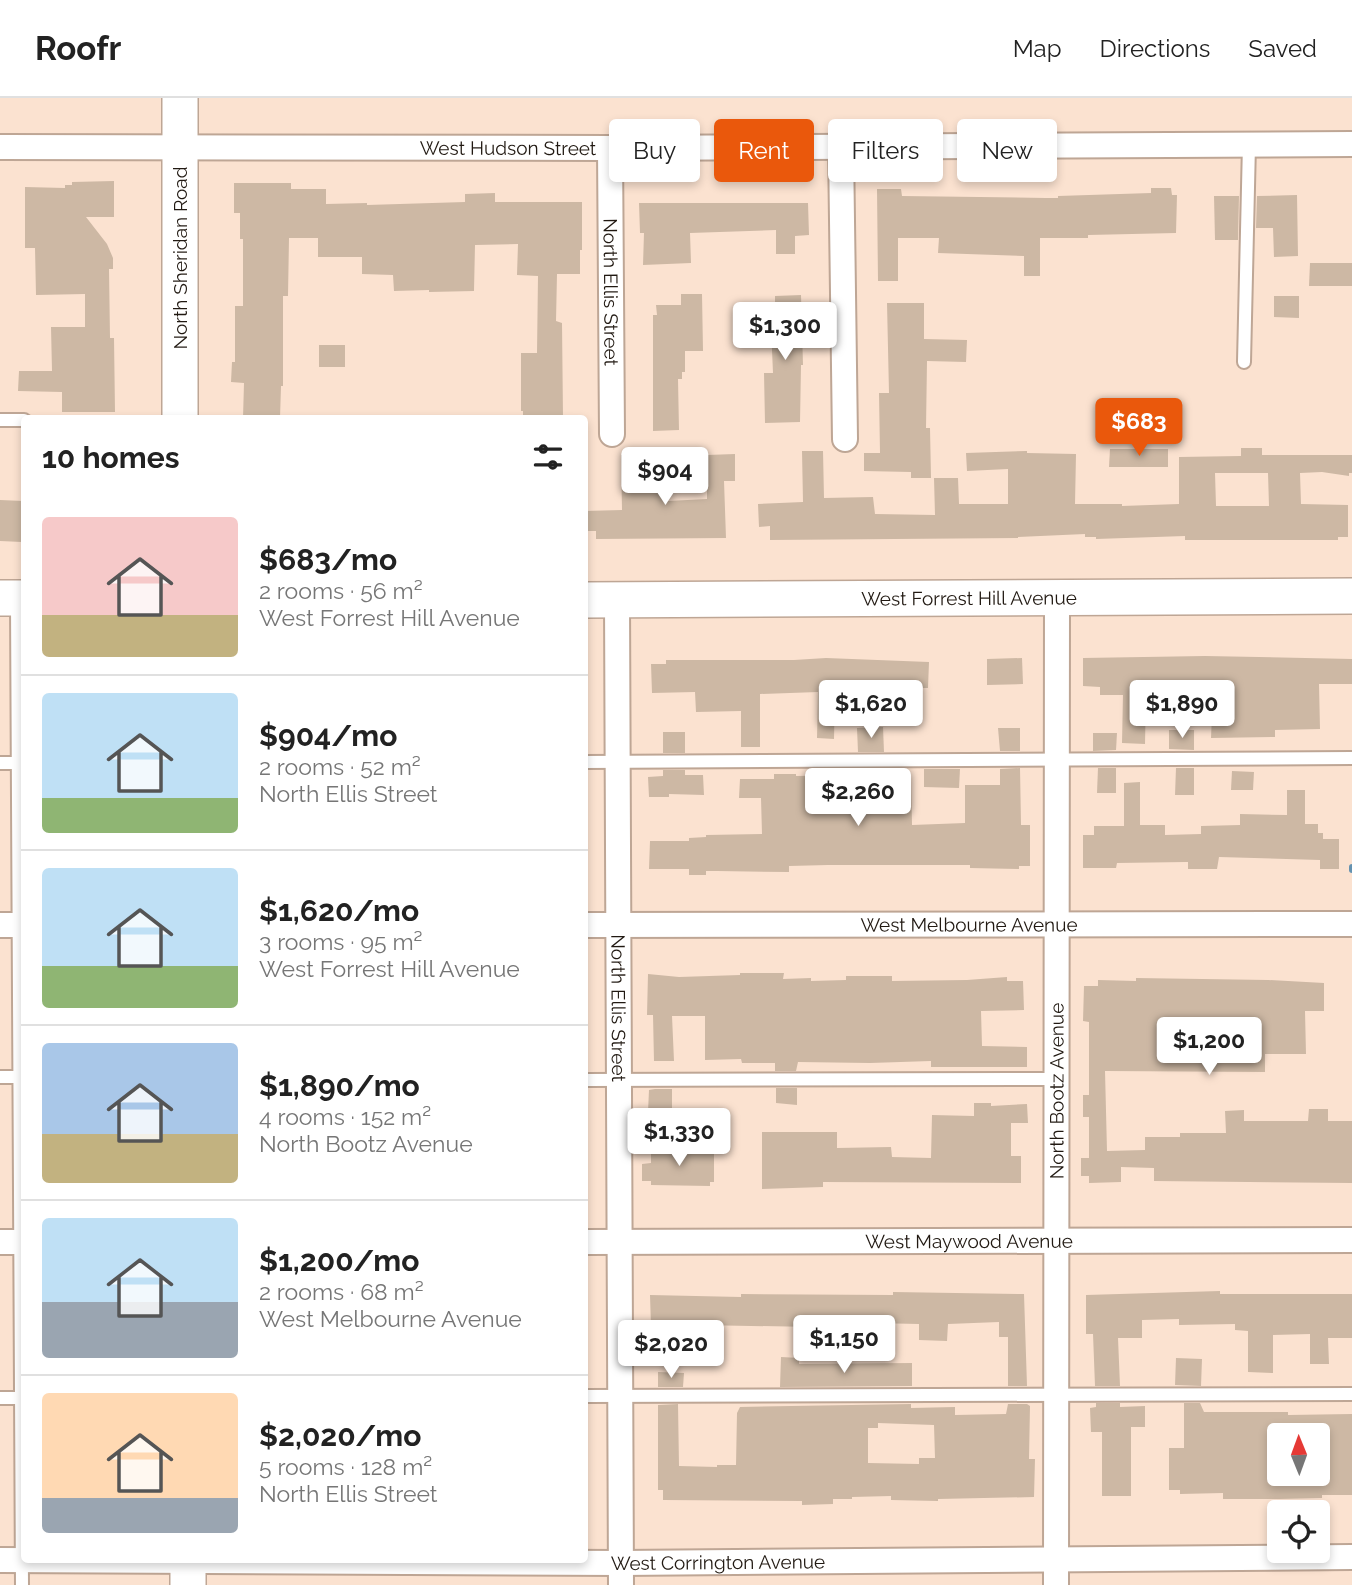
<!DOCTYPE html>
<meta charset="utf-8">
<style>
body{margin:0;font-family:Raleway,sans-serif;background:#f6f6f6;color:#222;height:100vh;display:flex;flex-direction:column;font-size:26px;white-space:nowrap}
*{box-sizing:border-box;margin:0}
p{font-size:23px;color:#767676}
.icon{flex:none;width:38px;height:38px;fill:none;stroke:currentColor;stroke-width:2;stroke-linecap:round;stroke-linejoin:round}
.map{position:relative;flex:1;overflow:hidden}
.details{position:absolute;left:21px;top:317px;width:567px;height:1148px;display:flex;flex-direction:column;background:#fff;border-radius:7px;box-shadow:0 4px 10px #0003}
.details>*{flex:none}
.hud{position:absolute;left:609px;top:21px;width:637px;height:63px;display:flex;gap:14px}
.needle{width:46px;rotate:359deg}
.fabs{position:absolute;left:1267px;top:1325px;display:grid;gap:14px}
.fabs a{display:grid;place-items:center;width:63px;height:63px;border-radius:7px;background:#fff;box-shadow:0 4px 10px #0003;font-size:35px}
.price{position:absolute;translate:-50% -60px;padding:0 16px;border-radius:7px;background:#fff;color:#222;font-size:23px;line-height:46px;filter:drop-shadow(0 2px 4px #0008)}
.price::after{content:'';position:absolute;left:50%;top:42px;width:21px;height:16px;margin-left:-10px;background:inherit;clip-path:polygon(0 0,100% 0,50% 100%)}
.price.active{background:#ea580c;color:#fff}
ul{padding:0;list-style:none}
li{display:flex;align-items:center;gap:21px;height:175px;padding:0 21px}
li+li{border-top:2px solid #e0e0e0}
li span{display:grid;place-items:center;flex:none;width:196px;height:140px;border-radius:7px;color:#555}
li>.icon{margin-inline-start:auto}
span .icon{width:84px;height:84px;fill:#fffc;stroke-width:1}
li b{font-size:30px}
h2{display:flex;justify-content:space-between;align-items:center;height:84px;padding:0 21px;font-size:30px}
.pill{padding:0 24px;border-radius:7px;background:#fff;box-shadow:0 4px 10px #0003;font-size:24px;line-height:63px}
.pill.active{background:#ea580c;color:#fff}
header{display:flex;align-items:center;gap:42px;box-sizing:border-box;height:98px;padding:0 35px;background:#fff;border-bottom:2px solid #e0e0e0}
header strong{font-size:33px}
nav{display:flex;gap:38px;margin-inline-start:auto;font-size:24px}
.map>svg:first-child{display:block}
</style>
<header>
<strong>Roofr</strong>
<nav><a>Map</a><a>Directions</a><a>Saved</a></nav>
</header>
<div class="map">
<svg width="1352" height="1487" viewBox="0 0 1352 1487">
<rect width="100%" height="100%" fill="#fbe2d0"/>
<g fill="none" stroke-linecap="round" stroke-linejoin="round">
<polyline stroke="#6492b0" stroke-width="6" points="1352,769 1352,772"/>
</g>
<g fill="#cdb8a4" fill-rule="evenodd">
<polygon points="114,83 114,119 86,119 107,146 113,160 113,171 109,171 110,240 114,240 115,314 62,314 62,294 18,293 19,273 52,273 51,229 85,229 85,196 36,197 35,150 25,150 25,89 65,90 65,87 72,87 72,84"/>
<polygon points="234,85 291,85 291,91 326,91 326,106 367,105 367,107 465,104 465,96 495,95 495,104 582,104 582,152 580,152 580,176 557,176 556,223 562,225 563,320 523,320 523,313 521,313 521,255 537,255 538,178 517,177 518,146 475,147 474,193 429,194 429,192 394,193 393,177 362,176 362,159 318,159 318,140 289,140 288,198 283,198 283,288 281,288 280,320 243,320 244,285 231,284 232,264 235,264 235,208 243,208 243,141 240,141 240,115 234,115"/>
<polygon points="1151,90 1171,90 1172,97 1177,97 1176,135 1088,137 1088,140 1040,140 1040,178 1024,178 1024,158 938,155 939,140 898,140 898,183 878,183 877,91 901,91 902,98 1046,100 1058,100 1058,98 1151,95"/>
<polygon points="1297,97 1298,158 1274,159 1273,130 1256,130 1257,98"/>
<polygon points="1214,98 1239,98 1238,142 1215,142"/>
<polygon points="639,105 808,105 809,137 795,138 795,156 776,156 776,132 690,135 691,165 643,167 644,135 640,135"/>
<polygon points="1310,165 1352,165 1352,188 1309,188"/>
<polygon points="681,196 702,196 703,253 685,253 685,274 682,274 682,281 678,281 679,332 653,333 653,217 657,217 656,207 681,207"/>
<polygon points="801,197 803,267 801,267 800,324 765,325 764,275 773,275 770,206 775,206 775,198"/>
<polygon points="1274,198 1299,198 1299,220 1274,219"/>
<polygon points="887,205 924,205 924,241 967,242 966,264 927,263 926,330 930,330 931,380 911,380 911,374 864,373 864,355 880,355 879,295 889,295"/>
<rect x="319" y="247" width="26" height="22"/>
<path d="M1241,350H1262V357H1352V375H1349V378L1322,374L1300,375L1301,406L1348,407V439H1338V442H1185V438L1096,441V439H1085V436L1018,439V440L770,442V428L759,429L758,406L803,404L802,353H823L824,400L873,399L875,416L935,417L934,380H958L959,406H1008V371L967,373L966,355L1027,353V355L1076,356L1075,406H1122V408L1179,406V359L1241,358ZM1215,375H1268L1269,408H1216Z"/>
<polygon points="1110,351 1168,351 1168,369 1109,369"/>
<polygon points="639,356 639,390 669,390 668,403 707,401 707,357 735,356 735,383 724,383 726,440 596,441 596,433 584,433 584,413 622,412 621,357"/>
<polygon points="0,402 23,403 22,444 0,443"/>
<polygon points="1205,558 1352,561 1352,586 1319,586 1320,631 1275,632 1275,639 1211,640 1213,593 1146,594 1145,646 1122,645 1123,597 1100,597 1100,589 1083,588 1083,560"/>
<polygon points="826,560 929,564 928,590 909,590 908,600 888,600 888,591 835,592 834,641 817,640 818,594 760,596 760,649 741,649 741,613 696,614 695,594 652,595 651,566 666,566 666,562 794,562"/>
<polygon points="1022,560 1023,586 987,587 987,561"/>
<polygon points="883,629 884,654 858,654 857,630"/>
<polygon points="998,630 1020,630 1020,653 1000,653"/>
<polygon points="1169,632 1194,632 1194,652 1169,651"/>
<rect x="663" y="634" width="22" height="21"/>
<polygon points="1093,635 1117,635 1116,652 1093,653"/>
<polygon points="1020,670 1021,727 1030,727 1030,768 1019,768 1019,771 970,770 970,767 828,767 789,768 789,774 717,773 706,773 706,777 689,777 689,771 649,771 650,743 689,743 689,740 706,739 706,737 762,736 761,700 739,700 740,681 774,681 774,676 796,676 796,678 858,677 858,671 884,671 884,680 911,680 912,727 965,725 965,687 1000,687 1000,671"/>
<polygon points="1098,670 1116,670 1116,695 1097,695"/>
<polygon points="1176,670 1194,670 1194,697 1175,697"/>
<polygon points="924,671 960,671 959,690 924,689"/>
<polygon points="663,672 685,672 685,677 703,677 704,697 669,696 669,699 649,699 648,679 663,678"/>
<polygon points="1232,673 1254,674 1253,692 1231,692"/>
<polygon points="1140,684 1140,727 1165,727 1165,737 1201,736 1201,728 1240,727 1240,716 1287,717 1287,692 1305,692 1305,726 1318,726 1318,735 1323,735 1323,741 1339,741 1339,771 1320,771 1320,762 1219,759 1217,771 1188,771 1188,764 1186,764 1117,765 1116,770 1083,770 1083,737 1094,737 1094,728 1124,728 1124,685"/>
<polygon points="740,875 784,875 783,881 811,880 811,883 846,882 846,878 892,878 892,883 967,882 1007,879 1007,883 1023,883 1024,912 981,913 982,948 1027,949 1027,969 931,969 931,963 870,965 798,964 796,973 775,973 775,965 742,965 741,961 705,962 705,918 672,918 674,963 654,963 653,917 647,917 648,876 679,879 740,877"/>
<polygon points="1136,880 1268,882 1324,885 1324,913 1305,913 1306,956 1265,956 1265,974 1105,973 1107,1053 1145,1052 1145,1039 1180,1039 1180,1035 1226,1035 1225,1013 1244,1012 1244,1023 1308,1023 1309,1011 1328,1011 1328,1023 1352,1023 1352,1085 1154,1083 1154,1070 1121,1069 1121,1084 1089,1085 1089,1078 1081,1078 1081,1060 1089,1060 1089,1019 1083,1019 1083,997 1089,997 1089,924 1083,923 1084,888 1098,888 1098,882 1136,883"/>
<polygon points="776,990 797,990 797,1007 776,1005"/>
<polygon points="655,991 672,991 672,1015 648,1014 649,992"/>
<polygon points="974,1005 991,1005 991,1008 1027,1006 1028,1025 1011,1025 1011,1058 1021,1058 1021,1085 823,1084 823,1089 762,1091 762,1034 837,1034 837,1050 891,1049 892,1059 931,1060 932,1017 974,1018"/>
<polygon points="651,1049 678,1049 678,1053 714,1053 714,1084 710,1084 710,1088 651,1087 651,1083 642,1083 642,1066 651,1065"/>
<polygon points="1220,1193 1220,1196 1352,1196 1352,1240 1328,1240 1329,1266 1310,1266 1310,1236 1273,1237 1273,1275 1248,1274 1248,1233 1235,1232 1235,1226 1179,1227 1179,1221 1142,1222 1142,1240 1118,1240 1120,1288 1095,1288 1093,1236 1086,1236 1086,1197"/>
<polygon points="893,1194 1024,1196 1027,1288 1008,1288 1008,1239 999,1239 999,1224 948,1226 947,1243 919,1242 919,1226 872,1225 872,1227 814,1229 699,1227 651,1228 650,1197 741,1199 741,1196 893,1197"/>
<polygon points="781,1259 799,1260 799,1266 912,1265 912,1288 780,1289"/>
<polygon points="1176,1260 1202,1261 1201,1288 1175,1287"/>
<polygon points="658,1274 684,1275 683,1289 658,1289"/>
<polygon points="1096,1305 1120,1305 1120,1309 1145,1308 1145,1329 1131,1329 1131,1398 1102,1398 1102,1334 1091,1334 1090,1310 1096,1309"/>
<path d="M1184,1305H1200L1204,1314H1288V1317L1352,1316V1397H1322V1400L1279,1401H1223V1395L1180,1396V1392H1169V1350H1184ZM1279,1337H1318V1376H1279Z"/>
<path d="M678,1306L679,1368L717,1369V1367H736L737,1315L740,1309L911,1306V1310L955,1309V1317L1006,1316L1008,1306H1027L1030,1308L1029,1361H1035L1034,1399L938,1401V1403L891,1402V1398L852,1399V1401H833V1406L802,1407V1403L663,1402V1392H658V1307ZM878,1325L934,1327L935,1360H919V1366L868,1365V1330H878Z"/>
</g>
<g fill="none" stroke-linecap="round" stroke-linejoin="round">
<g stroke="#bea695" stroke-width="16">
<g id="service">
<polyline points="1244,264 1249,46"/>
<polyline points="0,322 24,322"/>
<polyline points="17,504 22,1487"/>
<polyline points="584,664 1352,660"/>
<polyline points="0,665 18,665"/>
<polyline points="0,979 20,979"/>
<polyline points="584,982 1056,981"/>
<polyline points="584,1298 1352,1296"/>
<polyline points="0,1300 21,1300"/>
</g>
</g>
<g stroke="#bea695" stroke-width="28">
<g id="minor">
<path id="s1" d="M0,49L610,50L1352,46"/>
<polyline points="841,49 845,341"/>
<path id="s2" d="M610,50L612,336"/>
<path id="s3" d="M617,502L621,1487"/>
<polyline points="0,827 24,827"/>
<path id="s4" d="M584,827L1352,826"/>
<polyline points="0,1144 24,1144"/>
<path id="s5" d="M584,1144L1352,1142"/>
<path id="s6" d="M0,1462L621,1465L1352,1459"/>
<path id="s7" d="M1056,1487L1057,498"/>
</g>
</g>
<g stroke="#bea695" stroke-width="38">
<g id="secondary">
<polyline points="180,0 180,320"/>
<polyline points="0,500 24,500"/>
<path id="s8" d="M584,502L1352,498"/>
<polyline points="188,1461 188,1487"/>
</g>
</g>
<use href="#service" stroke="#fff" stroke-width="12"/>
<use href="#minor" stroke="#fff" stroke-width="24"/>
<use href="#secondary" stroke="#fff" stroke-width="35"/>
</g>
<g text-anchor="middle" stroke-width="7" stroke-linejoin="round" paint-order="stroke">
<g font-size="19" fill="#211912" stroke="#fff">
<text dy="7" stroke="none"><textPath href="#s1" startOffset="508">West Hudson Street</textPath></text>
<text transform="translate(180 160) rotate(-90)" y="7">North Sheridan Road</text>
<text dy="7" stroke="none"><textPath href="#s2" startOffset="144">North Ellis Street</textPath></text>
<text dy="7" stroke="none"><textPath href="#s8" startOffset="385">West Forrest Hill Avenue</textPath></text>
<text dy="7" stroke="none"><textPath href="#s4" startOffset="385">West Melbourne Avenue</textPath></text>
<text dy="7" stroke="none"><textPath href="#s3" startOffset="408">North Ellis Street</textPath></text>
<text dy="7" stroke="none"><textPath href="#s7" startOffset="494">North Bootz Avenue</textPath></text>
<text dy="7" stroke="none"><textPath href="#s5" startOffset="385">West Maywood Avenue</textPath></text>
<text dy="7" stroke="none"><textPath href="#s6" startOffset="718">West Corrington Avenue</textPath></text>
</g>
</g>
</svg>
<div class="fabs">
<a><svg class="needle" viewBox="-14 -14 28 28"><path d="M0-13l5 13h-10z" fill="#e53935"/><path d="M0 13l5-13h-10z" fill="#767676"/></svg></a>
<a><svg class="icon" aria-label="locate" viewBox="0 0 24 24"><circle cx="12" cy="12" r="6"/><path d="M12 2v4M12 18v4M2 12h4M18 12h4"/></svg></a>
</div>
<b class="price" style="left:785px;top:264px">$1,300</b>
<b class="price active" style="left:1139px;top:360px">$683</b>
<b class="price" style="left:665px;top:409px">$904</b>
<b class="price" style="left:871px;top:642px">$1,620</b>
<b class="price" style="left:1182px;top:642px">$1,890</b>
<b class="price" style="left:858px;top:730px">$2,260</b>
<b class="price" style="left:1209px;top:979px">$1,200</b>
<b class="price" style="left:679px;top:1070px">$1,330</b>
<b class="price" style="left:844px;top:1277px">$1,150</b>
<b class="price" style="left:671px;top:1282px">$2,020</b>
<div class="hud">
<a class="pill">Buy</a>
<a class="pill active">Rent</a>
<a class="pill">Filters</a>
<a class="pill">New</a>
</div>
<section class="details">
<h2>10 homes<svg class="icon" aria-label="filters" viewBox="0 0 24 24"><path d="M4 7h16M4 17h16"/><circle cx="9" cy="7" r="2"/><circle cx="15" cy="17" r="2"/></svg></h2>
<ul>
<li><span style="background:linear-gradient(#f6c9c9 70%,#c2b280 0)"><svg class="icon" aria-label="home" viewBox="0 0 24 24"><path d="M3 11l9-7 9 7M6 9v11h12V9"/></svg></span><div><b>$683/mo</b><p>2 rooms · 56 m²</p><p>West Forrest Hill Avenue</p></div></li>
<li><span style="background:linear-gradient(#bfe0f5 75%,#8fb573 0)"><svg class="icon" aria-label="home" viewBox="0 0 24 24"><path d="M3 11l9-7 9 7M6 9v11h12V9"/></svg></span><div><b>$904/mo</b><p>2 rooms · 52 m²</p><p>North Ellis Street</p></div></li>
<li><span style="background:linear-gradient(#bfe0f5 70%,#8fb573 0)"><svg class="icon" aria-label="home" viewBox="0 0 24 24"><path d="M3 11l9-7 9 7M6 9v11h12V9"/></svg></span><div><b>$1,620/mo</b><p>3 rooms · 95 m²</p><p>West Forrest Hill Avenue</p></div></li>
<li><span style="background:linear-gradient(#a9c7e8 65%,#c2b280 0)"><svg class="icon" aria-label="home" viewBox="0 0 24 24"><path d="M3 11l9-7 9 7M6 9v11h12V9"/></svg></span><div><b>$1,890/mo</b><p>4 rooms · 152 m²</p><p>North Bootz Avenue</p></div></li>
<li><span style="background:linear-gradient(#bfe0f5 60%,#9aa5b1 0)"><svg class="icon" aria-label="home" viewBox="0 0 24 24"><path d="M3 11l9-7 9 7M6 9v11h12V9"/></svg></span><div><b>$1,200/mo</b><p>2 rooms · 68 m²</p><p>West Melbourne Avenue</p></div></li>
<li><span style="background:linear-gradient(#ffd9b3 75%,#9aa5b1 0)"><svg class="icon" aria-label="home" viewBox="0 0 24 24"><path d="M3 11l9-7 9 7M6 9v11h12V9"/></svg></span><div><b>$2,020/mo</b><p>5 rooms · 128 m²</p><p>North Ellis Street</p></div></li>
</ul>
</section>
</div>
